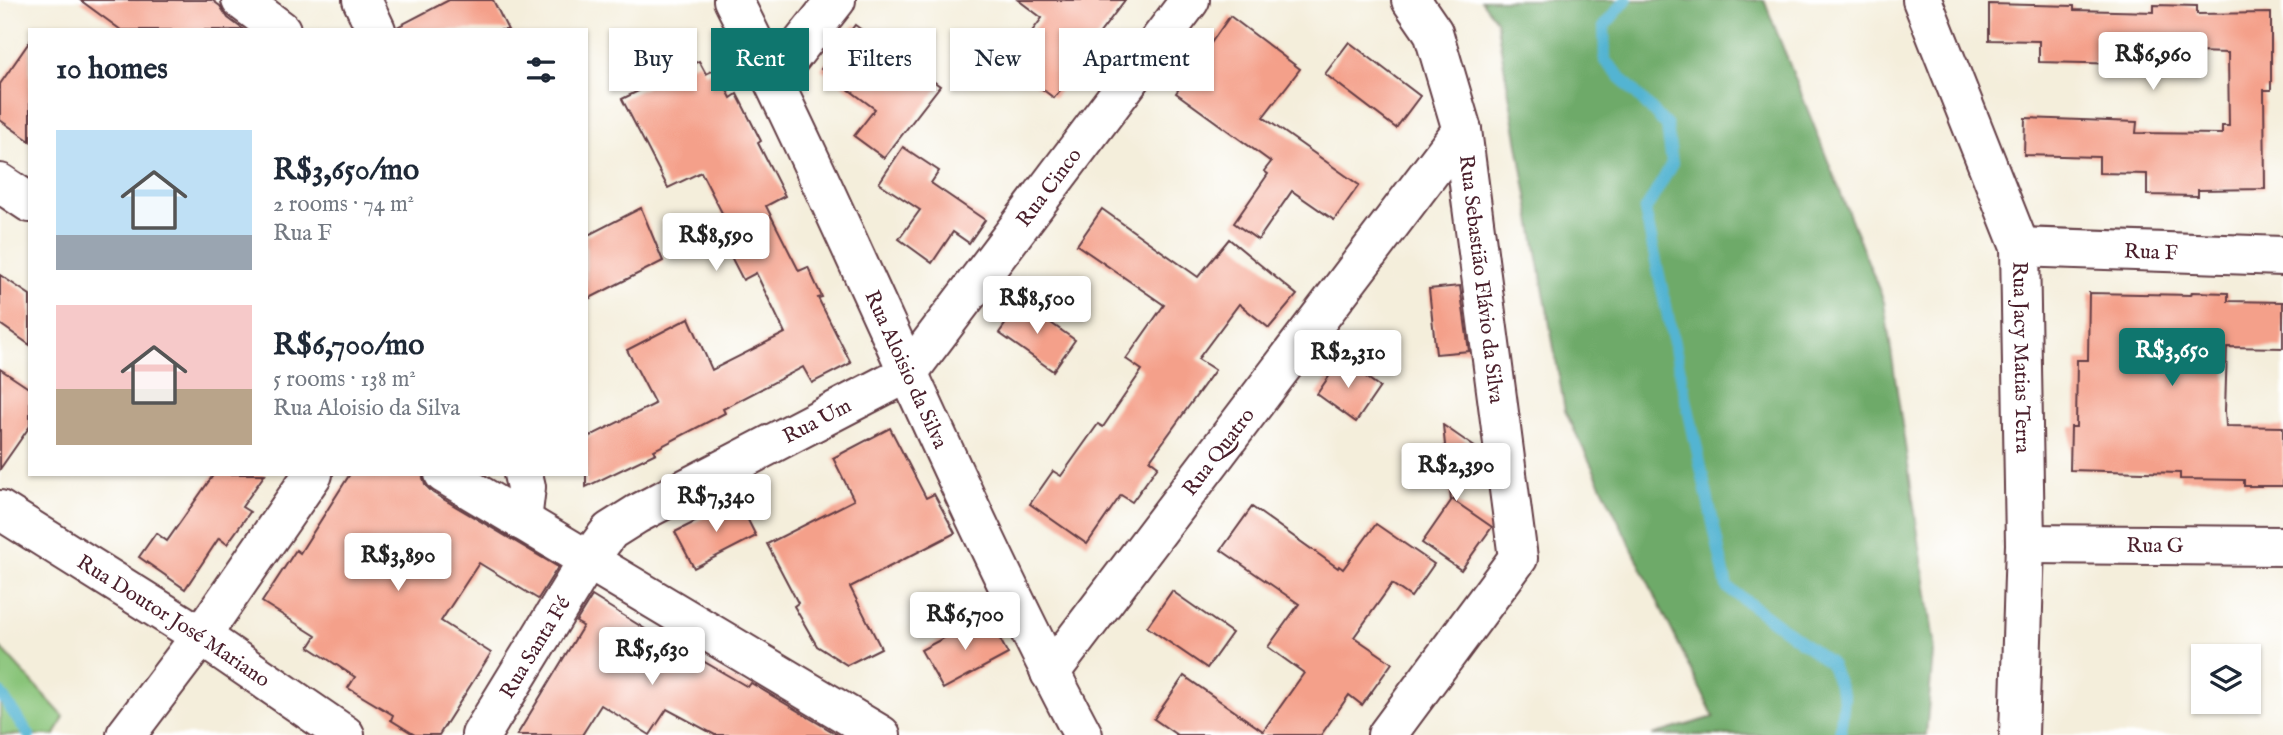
<!DOCTYPE html>
<meta charset="utf-8">
<style>
body{margin:0;font-family:"IM FELL English",serif;background:#f6f6f7;color:#1f2937;height:100vh;display:flex;flex-direction:column;font-size:26px;white-space:nowrap}
*{box-sizing:border-box;margin:0}
p{font-size:23px;color:#747a83}
.icon{flex:none;width:38px;height:38px;fill:none;stroke:currentColor;stroke-width:2;stroke-linecap:round;stroke-linejoin:round}
.map{position:relative;flex:1;overflow:hidden}
.panel{position:absolute;left:28px;top:28px;width:560px;height:448px;display:flex;flex-direction:column;background:#fff;border-radius:0px;box-shadow:0 2px 5px #0004}
.panel>*{flex:none}
.guide{position:absolute;left:609px;top:28px;width:665px;height:63px;display:flex;gap:14px}
.controls{position:absolute;left:2191px;top:644px;display:grid;gap:14px}
.controls a{display:grid;place-items:center;width:70px;height:70px;border-radius:0px;background:#fff;box-shadow:0 2px 5px #0004;font-size:35px}
.price{position:absolute;translate:-50% -60px;padding:0 16px;border-radius:7px;background:#fff;color:#222;font-size:23px;line-height:46px;filter:drop-shadow(0 2px 4px #0008)}
.price::after{content:'';position:absolute;left:50%;top:42px;width:21px;height:16px;margin-left:-10px;background:inherit;clip-path:polygon(0 0,100% 0,50% 100%)}
.price.on{background:#0f766e;color:#fff}
ul{padding:0;list-style:none}
li{display:flex;align-items:center;gap:21px;height:175px;padding:0 28px}
li span{display:grid;place-items:center;flex:none;width:196px;height:140px;border-radius:0px;color:#555}
li>.icon{margin-inline-start:auto}
span .icon{width:84px;height:84px;fill:#fffc;stroke-width:1}
li b{font-size:30px}
h2{display:flex;justify-content:space-between;align-items:center;height:84px;padding:0 28px;font-size:30px}
.pill{padding:0 24px;border-radius:0px;background:#fff;box-shadow:0 2px 5px #0004;font-size:24px;line-height:63px}
.pill.on{background:#0f766e;color:#fff}
.map>svg:first-child{display:block}
</style>
<div class="map">
<svg width="2283" height="735" viewBox="0 0 2283 735">
<rect width="100%" height="100%" fill="#fff"/>
<filter id="ink" filterUnits="userSpaceOnUse"><feTurbulence type="fractalNoise" baseFrequency=".0143" numOctaves="2"/><feDisplacementMap in="SourceGraphic" scale="14" xChannelSelector="R" yChannelSelector="G"/><feConvolveMatrix kernelMatrix="1 2 1 2 8 2 1 2 1" color-interpolation-filters="sRGB"/></filter>
<filter id="wash" filterUnits="userSpaceOnUse"><feTurbulence type="fractalNoise" baseFrequency=".00686" numOctaves="4" result="noise"/><feDisplacementMap in="SourceGraphic" scale="28" xChannelSelector="R" yChannelSelector="G"/><feGaussianBlur stdDeviation="1.57" result="paint"/><feColorMatrix in="noise" values="0 0 0 0 0 0 0 0 0 0 0 0 0 0 0 0 0 1.4 0 .05"/><feComposite in="paint" operator="in"/></filter>
<g filter="url(#wash)">
<rect width="100%" height="100%" fill="#f4eedb"/>
<polygon fill="#89c479" stroke="#6a7252" stroke-width="2" points="0,647 64,717 55,735 0,735"/>
<polygon fill="#6eaa69" stroke="#5c644a" stroke-width="2" points="1481,0 1764,0 1884,302 1934,642 1926,735 1652,735 1714,717 1565,411 1496,20"/>
<g fill="none" stroke-linecap="round" stroke-linejoin="round">
<g stroke="#53b4d2" stroke-width="12">
<polyline points="1626,0 1604,26 1605,61 1667,126 1672,164 1645,211 1727,587 1830,663 1844,697 1840,735"/>
<polyline points="0,693 29,735"/>
</g>
</g>
<g id="blocks">
<g fill="#f4a08a">
<polygon points="80,0 212,0 220,6 228,18 244,30 121,30"/>
<polygon points="449,0 493,0 508,30 397,30 397,27"/>
<polygon points="1018,0 1125,0 1080,59 1083,60 1054,98 1008,63 1042,18"/>
<polygon points="1989,4 2074,6 2074,10 2154,12 2154,5 2197,6 2197,14 2271,13 2271,90 2264,90 2265,189 2198,190 2198,196 2147,195 2147,174 2099,173 2099,157 2024,155 2025,118 2137,122 2136,133 2222,134 2222,126 2229,126 2228,53 2129,50 2129,64 2039,62 2039,41 1989,40"/>
<polygon points="1230,16 1300,69 1263,117 1359,185 1334,220 1292,191 1258,240 1234,223 1268,174 1264,171 1271,162 1176,93"/>
<polygon points="855,25 940,86 884,158 854,136 875,109 821,69"/>
<polygon points="30,41 30,141 0,120 0,84"/>
<polygon points="1349,42 1420,96 1396,128 1325,74"/>
<polygon points="699,61 706,74 716,69 731,98 737,94 761,141 758,143 785,196 766,206 799,271 808,267 822,297 818,298 851,363 812,383 803,367 723,409 725,413 654,450 656,453 586,487 586,438 655,404 627,350 689,318 712,370 785,333 756,273 743,280 726,247 737,242 701,172 668,188 622,99"/>
<polygon points="903,147 939,171 931,183 985,220 969,243 953,232 932,263 899,239 920,210 879,183"/>
<polygon points="641,208 663,261 586,300 586,236"/>
<polygon points="1102,209 1198,277 1229,239 1297,295 1269,328 1239,304 1198,359 1215,370 1150,460 1158,466 1132,502 1121,495 1087,544 1030,504 1053,471 1061,476 1098,424 1103,427 1142,370 1126,359 1164,305 1077,245"/>
<polygon points="0,275 30,295 30,345 0,324"/>
<polygon points="1460,286 1469,351 1436,354 1429,289"/>
<polygon points="2192,292 2228,293 2228,301 2283,302 2283,348 2227,347 2225,411 2226,426 2283,427 2283,486 2244,486 2244,480 2180,479 2180,473 2070,470 2071,427 2076,427 2077,360 2088,360 2089,293 2191,295"/>
<polygon points="1021,302 1075,340 1053,371 999,333"/>
<polygon points="1341,359 1380,387 1356,422 1317,394"/>
<polygon points="0,369 30,389 30,426 0,469"/>
<polygon points="1443,425 1482,452 1483,457 1453,500 1492,527 1461,570 1422,543 1451,501 1450,489 1426,473 1445,445"/>
<polygon points="890,428 926,498 934,494 955,533 850,587 881,648 847,665 817,646 794,606 798,603 767,544 854,500 833,458"/>
<polygon points="214,474 265,474 242,507 250,512 227,544 219,538 185,589 139,557 156,533 167,541"/>
<polygon points="350,474 422,474 425,485 433,493 558,567 538,599 479,563 441,621 491,653 439,735 415,735 391,720 393,715 348,688 355,677 309,647 316,636 262,602 296,550 300,553"/>
<polygon points="738,500 756,536 694,568 675,532"/>
<polygon points="1252,507 1338,568 1339,566 1343,569 1376,524 1434,564 1411,597 1392,584 1354,637 1392,663 1362,705 1349,695 1321,735 1177,735 1154,719 1184,676 1263,731 1304,673 1268,647 1299,604 1221,550"/>
<polygon points="1172,591 1232,633 1207,668 1147,627"/>
<polygon points="592,596 700,663 701,660 748,687 751,683 838,735 715,735 667,709 650,735 601,705 582,735 517,735 583,626 576,622"/>
<polygon points="987,615 1008,654 943,689 921,650"/>
</g>
</g>
</g>
<g filter="url(#ink)">
<use href="#blocks" fill-opacity="0" stroke="#643e45" stroke-width="2"/>
<g fill="none" stroke-linecap="round" stroke-linejoin="round">
<g stroke="#643e45" stroke-width="42">
<g id="minor">
<polyline points="241,0 281,30"/>
<polyline points="362,0 376,30"/>
<path id="s1" d="M733,0C855,242 956,495 1083,735"/>
<path id="s2" d="M1922,0L2020,247L2025,544L2019,735"/>
<polyline points="773,80 836,0"/>
<polyline points="0,183 30,203"/>
<path id="s3" d="M2020,247L2283,256"/>
<polyline points="444,474 881,735"/>
<path id="s4" d="M0,510L201,636L345,735"/>
<polyline points="522,521 526,487 523,474"/>
<path id="s5" d="M2025,544L2283,546"/>
<path id="s6" d="M1050,673L1462,130"/>
<polyline points="126,735 201,636 313,474"/>
<path id="s7" d="M481,735L588,560L610,531L637,514L908,373L1190,0"/>
<polyline points="1387,735 1518,558 1462,130 1433,32 1411,0"/>
</g>
</g>
<use href="#minor" stroke="#fff" stroke-width="38"/>
</g>
</g>
<g text-anchor="middle" stroke-width="6" stroke-linejoin="round" paint-order="stroke">
<g font-size="21" fill="#4a1f2b" stroke="#fff">
<text dy="7" stroke="none"><textPath href="#s7" startOffset="812">Rua Cinco</textPath></text>
<text dy="7" stroke="none"><textPath href="#s3" startOffset="131">Rua F</textPath></text>
<text transform="translate(1482 279) rotate(83)" y="7">Rua Sebastião Flávio da Silva</text>
<text dy="7" stroke="none"><textPath href="#s2" startOffset="376">Rua Jacy Matias Terra</textPath></text>
<text dy="7" stroke="none"><textPath href="#s1" startOffset="408">Rua Aloisio da Silva</textPath></text>
<text dy="7" stroke="none"><textPath href="#s7" startOffset="476">Rua Um</textPath></text>
<text dy="7" stroke="none"><textPath href="#s6" startOffset="278">Rua Quatro</textPath></text>
<text dy="7" stroke="none"><textPath href="#s5" startOffset="130">Rua G</textPath></text>
<text dy="7" stroke="none"><textPath href="#s4" startOffset="206">Rua Doutor José Mariano</textPath></text>
<text dy="7" stroke="none"><textPath href="#s7" startOffset="103">Rua Santa Fé</textPath></text>
</g>
</g>
</svg>
<div class="controls">
<a><svg class="icon" aria-label="layers" viewBox="0 0 24 24"><path d="M12 4l9 5-9 5-9-5zM3 14l9 5 9-5"/></svg></a>
</div>
<b class="price" style="left:2153px;top:92px">R$6,960</b>
<b class="price" style="left:716px;top:273px">R$8,590</b>
<b class="price" style="left:1037px;top:336px">R$8,500</b>
<b class="price on" style="left:2172px;top:388px">R$3,650</b>
<b class="price" style="left:1348px;top:390px">R$2,310</b>
<b class="price" style="left:1456px;top:503px">R$2,390</b>
<b class="price" style="left:716px;top:534px">R$7,340</b>
<b class="price" style="left:398px;top:593px">R$3,890</b>
<b class="price" style="left:965px;top:652px">R$6,700</b>
<b class="price" style="left:652px;top:687px">R$5,630</b>
<div class="guide">
<a class="pill">Buy</a>
<a class="pill on">Rent</a>
<a class="pill">Filters</a>
<a class="pill">New</a>
<a class="pill">Apartment</a>
</div>
<section class="panel">
<h2>10 homes<svg class="icon" aria-label="filters" viewBox="0 0 24 24"><path d="M4 7h16M4 17h16"/><circle cx="9" cy="7" r="2"/><circle cx="15" cy="17" r="2"/></svg></h2>
<ul>
<li><span style="background:linear-gradient(#bfe0f5 75%,#9aa5b1 0)"><svg class="icon" aria-label="home" viewBox="0 0 24 24"><path d="M3 11l9-7 9 7M6 9v11h12V9"/></svg></span><div><b>R$3,650/mo</b><p>2 rooms · 74 m²</p><p>Rua F</p></div></li>
<li><span style="background:linear-gradient(#f6c9c9 60%,#b9a48a 0)"><svg class="icon" aria-label="home" viewBox="0 0 24 24"><path d="M3 11l9-7 9 7M6 9v11h12V9"/></svg></span><div><b>R$6,700/mo</b><p>5 rooms · 138 m²</p><p>Rua Aloisio da Silva</p></div></li>
</ul>
</section>
</div>
